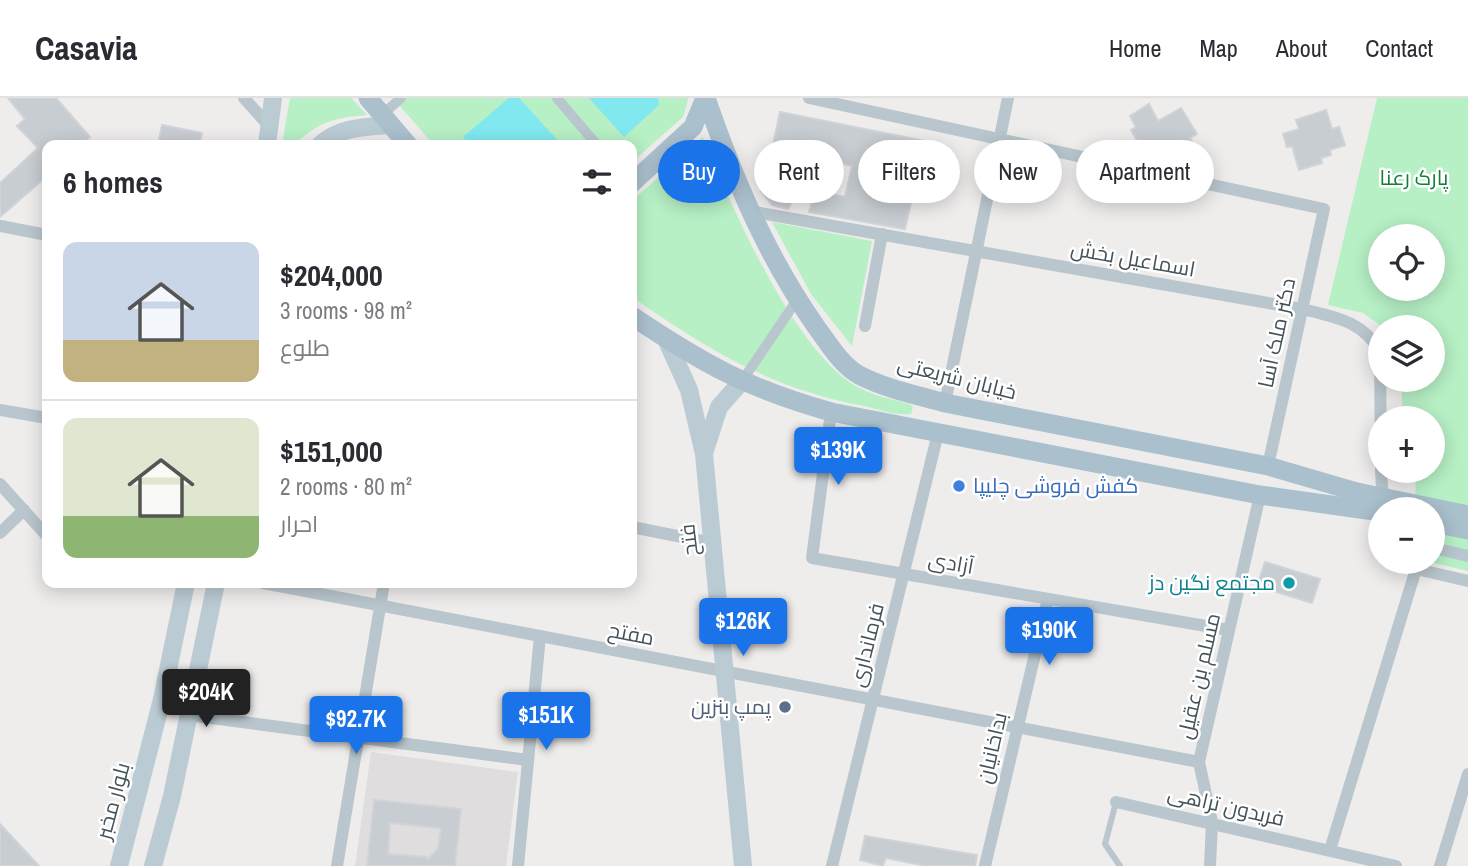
<!DOCTYPE html>
<meta charset="utf-8">
<style>
body{margin:0;font-family:"Archivo Narrow",Cairo,sans-serif;background:#f2f2f3;color:#2b2b33;height:100vh;display:flex;flex-direction:column;font-size:26px;white-space:nowrap}
*{box-sizing:border-box;margin:0}
p{font-size:23px;color:#7c7c81}
.icon{flex:none;width:38px;height:38px;fill:none;stroke:currentColor;stroke-width:2;stroke-linecap:round;stroke-linejoin:round}
.map{position:relative;flex:1;overflow:hidden}
.side{position:absolute;left:42px;top:42px;width:595px;height:448px;display:flex;flex-direction:column;background:#fff;border-radius:14px;box-shadow:0 4px 18px #0003}
.side>*{flex:none}
.guide{position:absolute;left:658px;top:42px;width:665px;height:63px;display:flex;gap:14px}
.controls{position:absolute;left:1368px;top:126px;display:grid;gap:14px}
.controls a{display:grid;place-items:center;width:77px;height:77px;border-radius:50%;background:#fff;box-shadow:0 4px 18px #0003;font-size:35px}
.price{position:absolute;translate:-50% -60px;padding:0 16px;border-radius:7px;background:#1a73e8;color:#fff;font-size:23px;line-height:46px;filter:drop-shadow(0 2px 4px #0008)}
.price::after{content:'';position:absolute;left:50%;top:42px;width:21px;height:16px;margin-left:-10px;background:inherit;clip-path:polygon(0 0,100% 0,50% 100%)}
.price.selected{background:#222;color:#fff}
ul{padding:0;list-style:none}
li{display:flex;align-items:center;gap:21px;height:175px;padding:0 21px}
li+li{border-top:2px solid #e1e1e2}
li span{display:grid;place-items:center;flex:none;width:196px;height:140px;border-radius:14px;color:#555}
li>.icon{margin-inline-start:auto}
span .icon{width:84px;height:84px;fill:#fffc;stroke-width:1}
li b{font-size:30px}
h2{display:flex;justify-content:space-between;align-items:center;height:84px;padding:0 21px;font-size:30px}
.tag{padding:0 24px;border-radius:32px;background:#fff;box-shadow:0 4px 18px #0003;font-size:24px;line-height:63px}
.tag.selected{background:#1a73e8;color:#fff}
header{display:flex;align-items:center;gap:42px;box-sizing:border-box;height:98px;padding:0 35px;background:#fff;border-bottom:2px solid #e1e1e2}
header strong{font-size:33px}
nav{display:flex;gap:38px;margin-inline-start:auto;font-size:24px}
.map>svg:first-child{display:block}
</style>
<header>
<strong>Casavia</strong>
<nav><a>Home</a><a>Map</a><a>About</a><a>Contact</a></nav>
</header>
<div class="map">
<svg width="1468" height="768" viewBox="0 0 1468 768">
<rect width="100%" height="100%" fill="#efecec"/>
<polygon fill="#e0ddde" points="371,654 518,674 506,768 355,768"/>
<g fill="#b7f0c5" fill-rule="evenodd">
<path d="M290,0H351L367,17C351,18 336,20 321,27C306,34 299,47 282,47Z"/>
<polygon points="393,0 688,0 688,2 683,19 632,64 632,47 434,47"/>
<path d="M1377,0H1468V473L1429,464H1433V411H1415L1416,373H1433V320H1403L1401,282H1433V229H1383L1363,215L1328,207ZM1381,138H1433V191H1381Z"/>
<path d="M703,39C730,106 793,250 854,287C870,297 891,301 909,306L913,309L911,316C896,318 878,311 864,308C769,290 709,252 632,199V103Z"/>
<polygon points="772,124 872,143 852,248 811,196"/>
</g>
<g fill="#81e8f0">
<polygon points="509,0 519,0 562,47 470,47 463,39"/>
<polygon points="589,0 658,0 659,7 624,39"/>
</g>
<g fill="#c8cdd1" stroke="#d0d3d8" stroke-width="2" fill-rule="evenodd">
<polygon points="8,0 56,0 90,39 82,47 47,47 47,78 0,119 0,85 38,50 17,28 25,21"/>
<polygon points="1149,6 1158,23 1181,10 1197,36 1190,40 1192,44 1164,60 1145,56 1131,32 1136,29 1130,18"/>
<polygon points="1326,12 1332,31 1339,29 1345,47 1330,52 1331,57 1321,60 1322,65 1299,72 1292,48 1287,49 1283,36 1299,31 1296,22"/>
<polygon points="780,14 925,43 905,131 809,114 815,93 845,99 852,68 822,61 826,43 817,60 772,51"/>
<polygon points="162,27 202,35 199,47 158,47"/>
<polygon points="775,82 797,94 788,111 772,107 761,93"/>
<polygon points="1265,464 1320,481 1312,505 1257,488"/>
<path d="M374,702L461,711L455,768H367ZM390,725L441,730L438,751L427,762V759L388,756Z"/>
<polygon points="0,726 39,768 0,768"/>
<polygon points="865,738 977,757 975,768 926,768 886,760 883,768 860,762"/>
</g>
<g fill="none" stroke-linecap="round" stroke-linejoin="round">
<polyline stroke="#b9c6cd" stroke-width="6" points="1116,704 1105,746 1120,768"/>
<g stroke="#b9c6cd" stroke-width="10">
<polyline points="557,0 597,47"/>
<polyline points="382,17 401,0"/>
<polyline points="742,283 797,202"/>
</g>
<g stroke="#b9c6cd" stroke-width="12">
<polyline points="244,0 270,29"/>
<polyline points="809,0 1324,111 1268,368"/>
<path d="M749,113L1302,211C1335,219 1363,223 1380,254L1381,370"/>
<polyline points="0,128 47,137"/>
<polyline points="865,228 882,136"/>
<polyline points="945,305 1008,0"/>
<polyline points="0,312 47,320"/>
<polyline points="831,314 812,460 1229,532"/>
<polyline points="1381,373 1383,404"/>
<polyline points="0,386 47,438"/>
<polyline points="632,429 712,445"/>
<polyline points="0,435 24,412"/>
<polyline points="1433,450 1468,458"/>
<polyline points="263,485 1199,664"/>
<polyline points="189,617 528,662"/>
<polyline points="1116,704 1396,768"/>
<polyline points="1330,752 1416,471 1468,483"/>
<polyline points="337,768 384,485"/>
<polyline points="518,768 540,538"/>
<polyline points="832,768 938,335"/>
<polyline points="985,768 1048,501"/>
<polyline points="1210,768 1212,724 1199,664 1260,397"/>
<polyline points="1440,768 1468,676"/>
</g>
<g stroke="#bbcbd4" stroke-width="18">
<polyline points="267,47 273,0"/>
<path d="M320,47C339,29 366,29 391,27"/>
<polyline points="667,243 689,292 704,356 743,768"/>
<polyline points="705,352 719,309 741,284"/>
<polyline points="119,768 162,601 186,485"/>
<polyline points="153,768 172,698 216,485"/>
</g>
<g stroke="#aac0cd" stroke-width="19">
<polyline points="368,0 408,47"/>
<path d="M706,0C734,81 767,159 817,230C829,246 841,267 859,277C886,291 917,297 945,305L1268,368L1357,394"/>
<polyline points="632,85 693,29 705,0"/>
<path d="M632,218C702,265 748,291 831,314L1260,397L1381,414"/>
<polyline points="1433,425 1468,432"/>
</g>
<polyline stroke="#aac0cd" stroke-width="19" points="1357,394 1468,417"/>
</g>
<circle fill="#3f7fe0" stroke="#fff" stroke-width="2.5" cx="959" cy="388" r="7"/>
<circle fill="#0f9aa8" stroke="#fff" stroke-width="2.5" cx="1289" cy="485" r="7"/>
<circle fill="#5c6f8a" stroke="#fff" stroke-width="2.5" cx="785" cy="609" r="7"/>
<g text-anchor="middle" stroke-width="5" stroke-linejoin="round" paint-order="stroke">
<g font-size="21" fill="#127e39" stroke="#fff">
<text x="1414" y="87">پارک رعنا</text>
</g>
<g font-size="21" fill="#44535a" stroke="#fff">
<text transform="translate(1133 161) rotate(10)" y="7">اسماعیل بخش</text>
<text transform="translate(1277 235) rotate(-78)" y="7">دکتر ملک آسا</text>
<text transform="translate(957 280) rotate(14)" y="7">خیابان شریعتی</text>
<text transform="translate(689 442) rotate(-96)" y="7">فتح</text>
<text transform="translate(951 465) rotate(10)" y="7">آزادی</text>
<text transform="translate(631 536) rotate(11)" y="7">مفتح</text>
<text transform="translate(867 547) rotate(-76)" y="7">فرمانداری</text>
<text transform="translate(1199 578) rotate(-77)" y="7">مسلم بن عقیل</text>
<text transform="translate(992 650) rotate(-77)" y="7">بداخانیان</text>
<text transform="translate(113 703) rotate(-75)" y="7">بلوار مخبر</text>
<text transform="translate(1226 708) rotate(13)" y="7">فریدون تراهی</text>
</g>
<g font-size="21" fill="#366cbe" stroke="#fff" text-anchor="start">
<text x="973" y="395">کفش فروشی چلیپا</text>
</g>
<g font-size="21" fill="#0d838f" stroke="#fff" text-anchor="end">
<text x="1275" y="492">مجتمع نگین دز</text>
</g>
<g font-size="21" fill="#4e5e75" stroke="#fff" text-anchor="end">
<text x="771" y="616">پمپ بنزین</text>
</g>
</g>
</svg>
<div class="controls">
<a><svg class="icon" aria-label="locate" viewBox="0 0 24 24"><circle cx="12" cy="12" r="6"/><path d="M12 2v4M12 18v4M2 12h4M18 12h4"/></svg></a>
<a><svg class="icon" aria-label="layers" viewBox="0 0 24 24"><path d="M12 4l9 5-9 5-9-5zM3 14l9 5 9-5"/></svg></a>
<a>+</a>
<a>−</a>
</div>
<b class="price" style="left:838px;top:389px">$139K</b>
<b class="price" style="left:743px;top:560px">$126K</b>
<b class="price" style="left:1049px;top:569px">$190K</b>
<b class="price selected" style="left:206px;top:631px">$204K</b>
<b class="price" style="left:546px;top:654px">$151K</b>
<b class="price" style="left:356px;top:658px">$92.7K</b>
<div class="guide">
<a class="tag selected">Buy</a>
<a class="tag">Rent</a>
<a class="tag">Filters</a>
<a class="tag">New</a>
<a class="tag">Apartment</a>
</div>
<section class="side">
<h2>6 homes<svg class="icon" aria-label="filters" viewBox="0 0 24 24"><path d="M4 7h16M4 17h16"/><circle cx="9" cy="7" r="2"/><circle cx="15" cy="17" r="2"/></svg></h2>
<ul>
<li><span style="background:linear-gradient(#c9d6e8 70%,#c2b280 0)"><svg class="icon" aria-label="home" viewBox="0 0 24 24"><path d="M3 11l9-7 9 7M6 9v11h12V9"/></svg></span><div><b>$204,000</b><p>3 rooms · 98 m²</p><p>طلوع</p></div></li>
<li><span style="background:linear-gradient(#dfe7d0 70%,#8fb573 0)"><svg class="icon" aria-label="home" viewBox="0 0 24 24"><path d="M3 11l9-7 9 7M6 9v11h12V9"/></svg></span><div><b>$151,000</b><p>2 rooms · 80 m²</p><p>احرار</p></div></li>
</ul>
</section>
</div>
